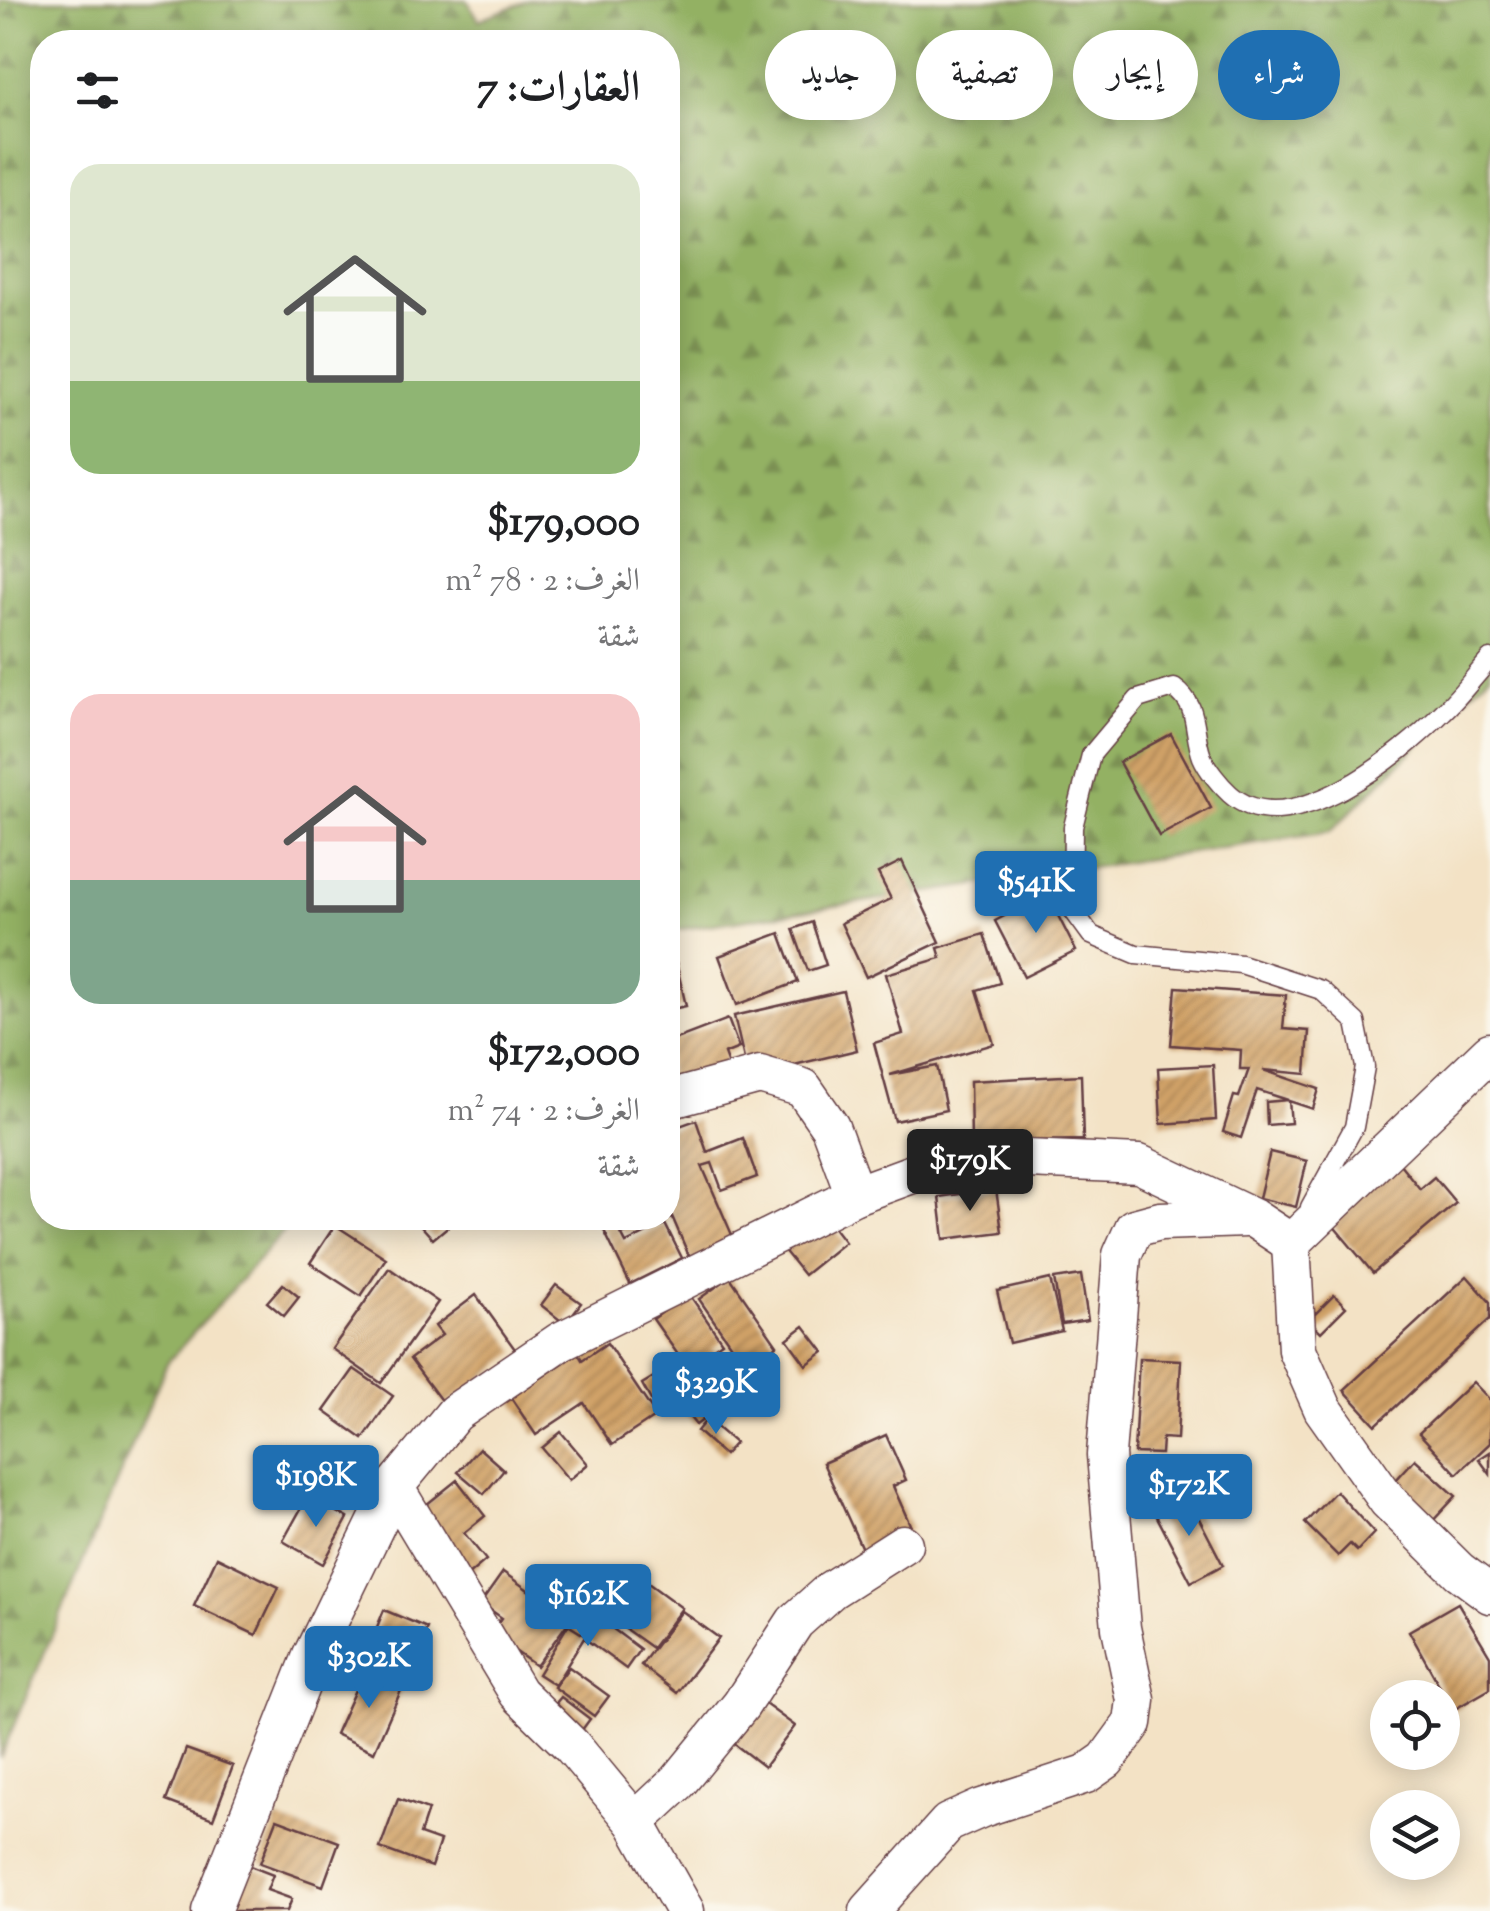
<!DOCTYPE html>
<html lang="ar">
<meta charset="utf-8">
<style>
body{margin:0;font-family:"Sorts Mill Goudy",Amiri,serif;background:#f6f6f6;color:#202124;direction:rtl;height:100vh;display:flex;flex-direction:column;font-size:38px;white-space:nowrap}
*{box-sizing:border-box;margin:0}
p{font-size:32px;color:#757577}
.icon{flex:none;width:55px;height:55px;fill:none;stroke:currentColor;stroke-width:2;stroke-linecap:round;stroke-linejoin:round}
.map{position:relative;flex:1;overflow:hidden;direction:ltr}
.sheet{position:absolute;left:30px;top:30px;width:650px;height:1200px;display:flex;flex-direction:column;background:#fff;border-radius:40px;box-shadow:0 5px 25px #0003;direction:rtl}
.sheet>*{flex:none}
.hud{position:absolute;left:710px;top:30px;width:630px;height:90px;direction:rtl;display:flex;gap:20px}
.buttons{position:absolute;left:1370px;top:1680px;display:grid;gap:20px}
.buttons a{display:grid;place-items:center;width:90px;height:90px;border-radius:50%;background:#fff;box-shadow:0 5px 25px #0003;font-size:50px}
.price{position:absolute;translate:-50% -85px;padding:0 22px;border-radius:10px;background:#1f6fb2;color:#fff;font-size:32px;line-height:65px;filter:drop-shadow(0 2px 5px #0008)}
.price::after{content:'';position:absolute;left:50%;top:60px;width:30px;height:22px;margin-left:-15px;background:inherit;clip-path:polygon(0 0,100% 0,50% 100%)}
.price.current{background:#222;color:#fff}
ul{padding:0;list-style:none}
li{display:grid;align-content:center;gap:20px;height:530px;padding:0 40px}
li span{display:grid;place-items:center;height:310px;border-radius:30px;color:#555}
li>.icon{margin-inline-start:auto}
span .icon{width:180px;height:180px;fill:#fffc;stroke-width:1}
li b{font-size:42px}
h2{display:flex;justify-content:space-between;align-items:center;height:120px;padding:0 40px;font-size:42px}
.pill{padding:0 35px;border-radius:45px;background:#fff;box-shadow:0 5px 25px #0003;font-size:35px;line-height:90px}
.pill.current{background:#1f6fb2;color:#fff}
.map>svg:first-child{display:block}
</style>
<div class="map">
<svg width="1490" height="1911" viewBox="0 0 1490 1911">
<defs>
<pattern id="forest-firs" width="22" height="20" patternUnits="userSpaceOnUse" patternTransform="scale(2.5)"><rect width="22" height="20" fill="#93b164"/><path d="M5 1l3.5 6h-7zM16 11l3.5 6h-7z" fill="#7a8f53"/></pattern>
<pattern id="building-hatch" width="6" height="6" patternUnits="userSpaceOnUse" patternTransform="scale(2.5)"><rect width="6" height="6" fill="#d0a267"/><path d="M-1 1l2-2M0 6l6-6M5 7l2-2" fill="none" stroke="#ab8355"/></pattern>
</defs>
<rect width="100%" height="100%" fill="#fbf7ec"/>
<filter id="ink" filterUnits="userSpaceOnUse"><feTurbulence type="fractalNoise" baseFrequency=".01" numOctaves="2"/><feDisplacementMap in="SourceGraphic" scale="20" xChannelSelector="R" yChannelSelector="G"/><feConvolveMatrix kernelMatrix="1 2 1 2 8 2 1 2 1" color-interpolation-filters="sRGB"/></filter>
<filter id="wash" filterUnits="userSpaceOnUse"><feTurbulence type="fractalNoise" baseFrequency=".0048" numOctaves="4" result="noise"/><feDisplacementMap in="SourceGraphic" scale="40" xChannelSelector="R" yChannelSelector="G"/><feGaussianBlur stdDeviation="2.25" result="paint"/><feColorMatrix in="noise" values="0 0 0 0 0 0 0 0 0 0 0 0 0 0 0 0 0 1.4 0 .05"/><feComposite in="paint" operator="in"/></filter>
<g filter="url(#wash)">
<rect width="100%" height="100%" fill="#f3e2c5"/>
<polygon fill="url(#forest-firs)" stroke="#6e6848" stroke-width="2.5" points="0,0 467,0 479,20 529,0 1490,0 1490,674 1330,832 668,931 668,42 42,42 42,1218 295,1218 167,1363 0,1758"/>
<g id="blocks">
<g fill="url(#building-hatch)">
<polygon points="1171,734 1211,808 1159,836 1119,762"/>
<polygon points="902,861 940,942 866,977 841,923 891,899 878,873"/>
<polygon points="1047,894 1076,951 1024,977 995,921"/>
<polygon points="812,922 826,965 808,971 793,929"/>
<polygon points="780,933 798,982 737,1005 719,956"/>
<polygon points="984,934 1000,983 977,990 994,1044 890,1075 937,1066 946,1110 895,1121 874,1043 903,1034 886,974 941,958 938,948"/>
<polygon points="676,962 686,1006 668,1010 668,964"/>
<polygon points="1176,987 1286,995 1283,1029 1309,1031 1306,1074 1263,1070 1319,1089 1313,1109 1289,1101 1291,1123 1267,1125 1266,1102 1288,1100 1257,1090 1241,1138 1223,1132 1234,1096 1239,1097 1249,1069 1240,1069 1241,1050 1171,1045"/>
<polygon points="843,991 857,1050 748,1076 734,1016"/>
<polygon points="728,1019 739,1048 724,1054 731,1073 668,1097 668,1042"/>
<polygon points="1213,1065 1216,1120 1161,1124 1158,1068"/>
<polygon points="1081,1075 1083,1140 971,1142 970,1081"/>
<polygon points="696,1120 707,1152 743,1138 757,1177 722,1190 712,1163 702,1166 736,1244 692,1263 668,1207 668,1179 670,1178 668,1130"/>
<polygon points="1270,1152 1307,1161 1296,1207 1259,1198"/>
<polygon points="1396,1159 1420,1189 1434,1177 1456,1203 1373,1273 1326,1217"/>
<polygon points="996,1189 1002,1232 944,1239 939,1197"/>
<polygon points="825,1216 845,1242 804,1275 783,1249"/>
<polygon points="414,1218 458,1218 433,1239"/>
<polygon points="598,1218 613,1218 626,1243 665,1224 682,1258 630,1284"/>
<polygon points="619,1218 672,1218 624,1234"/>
<polygon points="335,1225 386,1258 361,1296 310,1263"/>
<polygon points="389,1268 438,1302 381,1383 332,1349"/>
<polygon points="1081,1275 1088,1320 1062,1324 1054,1279"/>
<polygon points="1467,1276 1490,1302 1490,1319 1376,1425 1344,1390"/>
<polygon points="730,1277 777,1345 746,1367 699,1299"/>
<polygon points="1050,1279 1062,1331 1009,1343 997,1291"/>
<polygon points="283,1284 299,1297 284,1316 267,1302"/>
<polygon points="556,1285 581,1303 565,1324 541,1305"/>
<polygon points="689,1294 722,1342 712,1349 742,1390 716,1409 653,1319"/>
<polygon points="476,1295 517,1352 445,1406 410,1359 442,1335 435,1326"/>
<polygon points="1334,1295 1346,1307 1321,1332 1309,1320"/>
<polygon points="804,1326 824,1352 806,1365 787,1339"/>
<polygon points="607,1343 656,1416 612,1445 584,1403 536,1435 511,1398 578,1353 582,1360"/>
<polygon points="1139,1358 1181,1360 1177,1439 1162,1438 1161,1454 1134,1453"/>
<polygon points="679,1362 690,1380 652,1402 642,1384"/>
<polygon points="354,1369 393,1396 363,1439 324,1411"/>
<polygon points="1473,1382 1490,1400 1490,1443 1457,1474 1419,1433"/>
<polygon points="698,1397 712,1413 696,1425 683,1409"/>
<polygon points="707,1419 735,1443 724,1455 697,1431"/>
<polygon points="561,1432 588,1464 569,1480 542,1448"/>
<polygon points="886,1435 906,1480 893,1486 912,1529 863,1551 823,1463"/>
<polygon points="479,1448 504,1470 484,1494 458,1472"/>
<polygon points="1490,1452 1490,1474 1479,1459"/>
<polygon points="1415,1459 1456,1496 1428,1526 1387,1490"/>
<polygon points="457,1480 485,1516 464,1533 486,1560 467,1576 416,1513"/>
<polygon points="1336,1491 1374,1533 1357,1551 1350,1544 1338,1556 1305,1523"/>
<polygon points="308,1496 348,1518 323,1564 283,1541"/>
<polygon points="1188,1497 1223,1565 1191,1582 1155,1513"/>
<polygon points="217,1557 279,1587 256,1635 194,1606"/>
<polygon points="503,1572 570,1620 536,1666 491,1634 502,1618 481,1603"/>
<polygon points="633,1572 682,1608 652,1648 603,1613"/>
<polygon points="1458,1603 1490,1656 1490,1689 1453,1710 1409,1631"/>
<polygon points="384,1610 427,1628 413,1661 370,1644"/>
<polygon points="682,1611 719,1638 677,1693 641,1665"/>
<polygon points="597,1617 640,1649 626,1669 584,1638 555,1685 538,1674 568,1625 584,1635"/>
<polygon points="569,1667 609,1696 594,1716 554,1687"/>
<polygon points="364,1670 402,1688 374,1752 335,1734"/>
<polygon points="754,1696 795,1726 764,1767 724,1736"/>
<polygon points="561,1697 590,1719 576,1738 546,1715"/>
<polygon points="186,1749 233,1766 213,1819 166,1801"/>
<polygon points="398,1799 428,1810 420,1834 440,1841 431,1867 380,1848"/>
<polygon points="277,1819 339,1842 323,1886 260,1863"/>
<polygon points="242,1863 273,1875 267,1890 292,1899 287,1911 223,1911"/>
</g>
</g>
</g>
<g filter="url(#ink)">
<use href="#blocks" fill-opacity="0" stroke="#633c42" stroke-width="2.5"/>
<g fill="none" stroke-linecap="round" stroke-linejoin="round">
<g stroke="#633c42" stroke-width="21">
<path id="service" d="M1310,1207L1354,1127L1365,1067L1356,1022L1321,990L1241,964L1136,954L1091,935L1072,909L1073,827L1091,755L1138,699L1174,688C1200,706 1192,730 1202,757C1207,769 1220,785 1230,794C1289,847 1402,754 1444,711C1461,695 1475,676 1490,659"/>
</g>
<g stroke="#633c42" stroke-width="41">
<g id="minor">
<polyline points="668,1100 760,1075 803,1088 830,1127 855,1195"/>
<polyline points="1291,1243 1297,1350 1323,1409 1388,1501 1459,1571 1490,1594"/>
<polyline points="394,1487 518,1693 572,1746 635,1822 685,1911"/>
<polyline points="635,1822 678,1782 741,1705 795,1622 831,1590 903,1544"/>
<polyline points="211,1911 312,1656 394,1487 455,1413 561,1341 855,1195 961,1156 1139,1164 1253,1218 1291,1243 1490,1052"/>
<polyline points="869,1911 948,1823 982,1808 1086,1774 1106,1760 1133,1723 1136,1700 1121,1628 1106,1455 1122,1255 1134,1228 1160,1221 1246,1218"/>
</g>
</g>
<use href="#service" stroke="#fff" stroke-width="18"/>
<use href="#minor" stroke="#fff" stroke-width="38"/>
</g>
</g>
</svg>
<div class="buttons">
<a><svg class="icon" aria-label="locate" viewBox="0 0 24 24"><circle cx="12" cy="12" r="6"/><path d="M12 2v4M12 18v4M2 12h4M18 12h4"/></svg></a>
<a><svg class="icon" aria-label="layers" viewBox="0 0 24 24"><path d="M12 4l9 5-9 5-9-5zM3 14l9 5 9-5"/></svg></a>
</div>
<b class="price" style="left:1036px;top:936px">$541K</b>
<b class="price current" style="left:970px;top:1214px">$179K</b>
<b class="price" style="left:716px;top:1437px">$329K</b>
<b class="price" style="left:316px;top:1530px">$198K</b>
<b class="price" style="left:1189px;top:1539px">$172K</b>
<b class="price" style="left:588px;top:1649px">$162K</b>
<b class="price" style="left:369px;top:1711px">$302K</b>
<div class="hud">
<a class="pill current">شراء</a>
<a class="pill">إيجار</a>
<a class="pill">تصفية</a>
<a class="pill">جديد</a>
</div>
<section class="sheet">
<h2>العقارات: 7<svg class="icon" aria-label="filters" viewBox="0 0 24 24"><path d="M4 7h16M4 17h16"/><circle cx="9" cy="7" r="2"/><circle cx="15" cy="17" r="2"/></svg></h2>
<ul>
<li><span style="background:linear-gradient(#dfe7d0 70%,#8fb573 0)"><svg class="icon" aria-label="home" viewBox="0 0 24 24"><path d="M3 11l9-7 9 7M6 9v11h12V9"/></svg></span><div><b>$179,000</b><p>الغرف: 2 · 78 m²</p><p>شقة</p></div></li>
<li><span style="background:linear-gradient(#f6c9c9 60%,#7fa58c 0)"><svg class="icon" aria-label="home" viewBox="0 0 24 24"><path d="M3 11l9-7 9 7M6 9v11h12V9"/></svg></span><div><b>$172,000</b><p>الغرف: 2 · 74 m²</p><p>شقة</p></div></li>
</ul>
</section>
</div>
